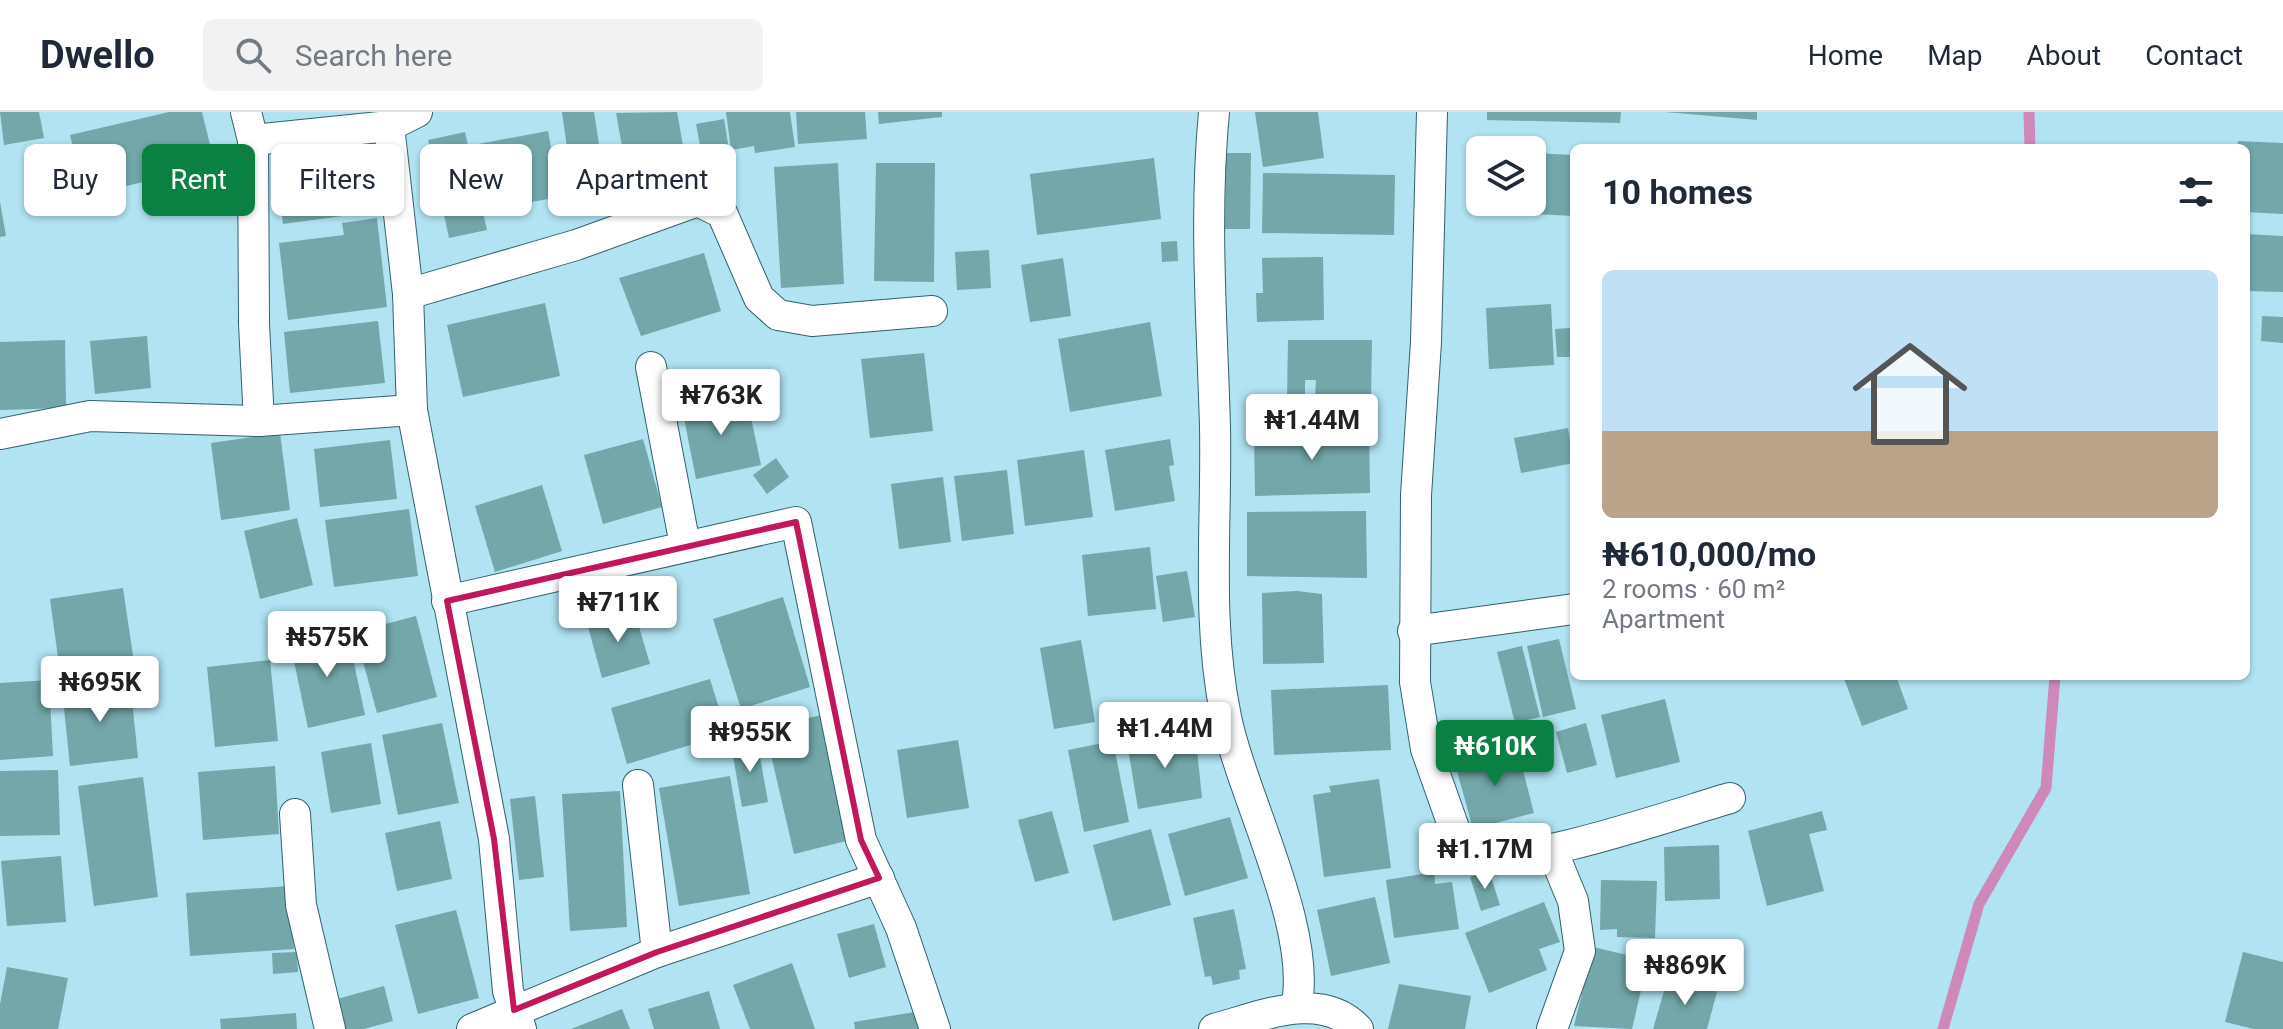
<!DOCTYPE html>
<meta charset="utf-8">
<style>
body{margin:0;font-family:Roboto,sans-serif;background:#f2f2f3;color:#1f2937;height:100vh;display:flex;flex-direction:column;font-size:30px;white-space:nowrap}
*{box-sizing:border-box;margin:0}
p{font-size:26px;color:#747a83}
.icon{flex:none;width:44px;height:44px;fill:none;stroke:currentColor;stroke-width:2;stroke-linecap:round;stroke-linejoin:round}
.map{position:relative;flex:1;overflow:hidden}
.sheet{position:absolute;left:1570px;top:32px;width:680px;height:536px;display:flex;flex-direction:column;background:#fff;border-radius:12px;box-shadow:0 2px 6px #0004}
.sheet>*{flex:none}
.banner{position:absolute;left:24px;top:32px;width:760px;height:72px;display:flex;gap:16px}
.buttons{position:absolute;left:1466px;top:24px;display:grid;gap:16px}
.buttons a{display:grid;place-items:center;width:80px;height:80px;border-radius:12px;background:#fff;box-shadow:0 2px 6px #0004;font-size:40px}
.price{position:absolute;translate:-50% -68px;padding:0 18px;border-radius:8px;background:#fff;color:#222;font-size:26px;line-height:52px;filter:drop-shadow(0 2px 4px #0008)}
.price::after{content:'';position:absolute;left:50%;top:48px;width:24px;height:18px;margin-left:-12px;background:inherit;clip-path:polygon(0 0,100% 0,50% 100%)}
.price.current{background:#0b8043;color:#fff}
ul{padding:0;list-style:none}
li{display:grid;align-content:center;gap:16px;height:424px;padding:0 32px}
li span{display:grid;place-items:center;height:248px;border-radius:12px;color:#555}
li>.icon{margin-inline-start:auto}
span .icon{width:144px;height:144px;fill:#fffc;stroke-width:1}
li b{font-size:34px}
h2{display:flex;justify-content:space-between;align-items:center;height:96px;padding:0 32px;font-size:34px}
.chip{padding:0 28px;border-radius:12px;background:#fff;box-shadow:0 2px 6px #0004;font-size:28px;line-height:72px}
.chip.current{background:#0b8043;color:#fff}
header{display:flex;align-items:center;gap:48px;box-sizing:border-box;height:112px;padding:0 40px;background:#fff;border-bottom:2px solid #e0e1e3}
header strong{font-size:38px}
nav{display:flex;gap:44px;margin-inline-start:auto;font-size:28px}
.search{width:560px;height:72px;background:#f2f2f3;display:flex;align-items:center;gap:20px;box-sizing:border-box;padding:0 28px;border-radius:12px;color:#747a83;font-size:30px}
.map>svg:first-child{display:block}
</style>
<header>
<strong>Dwello</strong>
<div class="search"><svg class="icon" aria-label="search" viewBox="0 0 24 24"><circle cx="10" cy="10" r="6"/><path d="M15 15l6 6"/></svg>Search here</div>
<nav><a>Home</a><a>Map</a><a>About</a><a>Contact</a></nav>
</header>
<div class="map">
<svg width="2283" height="917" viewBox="0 0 2283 917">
<rect width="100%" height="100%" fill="#b1e3f2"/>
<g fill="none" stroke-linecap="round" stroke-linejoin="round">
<g stroke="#ce88b9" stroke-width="11">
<polyline points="2029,0 2030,36"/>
<polyline points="1943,917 1979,792 2046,676 2055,564"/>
</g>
</g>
<g fill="#73a7a9">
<polygon points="0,0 39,0 44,26 4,33"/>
<polygon points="169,0 202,0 215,53 84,84 70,23"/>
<polygon points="562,0 594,0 600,39 568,43"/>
<polygon points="677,0 686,50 627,61 616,1"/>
<polygon points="726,0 790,0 795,35 755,41 754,34 731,38"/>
<polygon points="796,0 865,0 867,27 798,32"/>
<polygon points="878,0 942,0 942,5 879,12"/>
<polygon points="1255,0 1318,0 1324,46 1263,55"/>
<polygon points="1487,0 1621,0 1620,11 1487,8"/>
<polygon points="1665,0 1757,0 1757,8"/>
<polygon points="724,7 732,55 705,60 696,12"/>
<polygon points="548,19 560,85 485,98 473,33"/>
<polygon points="465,20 487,118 449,126 428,28"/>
<polygon points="2238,29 2283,31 2283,102 2246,100 2246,36 2237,36"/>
<polygon points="1226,41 1251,41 1250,117 1225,117"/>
<polygon points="1532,41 1574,43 1574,104 1496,100 1496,90 1532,90"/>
<polygon points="1154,46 1161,107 1037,123 1030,62"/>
<polygon points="374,49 380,99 283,112 277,61"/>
<polygon points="838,51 844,172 781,176 774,55"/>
<polygon points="876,51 935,51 934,170 874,169"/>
<polygon points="1263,61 1395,63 1394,123 1262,121"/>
<polygon points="0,90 6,124 0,125"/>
<polygon points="377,106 387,195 288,208 279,131 344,123 342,111"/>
<polygon points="2246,122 2283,124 2283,180 2246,179"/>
<polygon points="1177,129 1178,149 1162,150 1161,130"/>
<polygon points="989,138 991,176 957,178 955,140"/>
<polygon points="704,141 721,199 641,224 619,166"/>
<polygon points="1323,145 1324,208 1257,210 1256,181 1263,181 1262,146"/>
<polygon points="1063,146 1071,204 1030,210 1021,153"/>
<polygon points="545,191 560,264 463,285 447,213"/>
<polygon points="1551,192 1554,253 1489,257 1486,196"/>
<polygon points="2262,204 2283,205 2283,231 2261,229"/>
<polygon points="378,209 385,271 290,281 284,220"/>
<polygon points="1150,210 1162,284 1070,300 1058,227"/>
<polygon points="1570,216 1572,245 1557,245 1555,217"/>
<polygon points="147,224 151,276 95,282 90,229"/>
<polygon points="65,228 66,296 0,298 0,230"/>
<polygon points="1288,228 1372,228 1371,286 1315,285 1316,268 1305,268 1305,287 1287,286"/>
<polygon points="924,241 933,319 870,326 861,247"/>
<polygon points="746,282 761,353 696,367 682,296"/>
<polygon points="1568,316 1574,351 1521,361 1514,326"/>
<polygon points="1369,317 1370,381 1255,384 1254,320"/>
<polygon points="280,321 290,398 221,408 211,331"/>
<polygon points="643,327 662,395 603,412 584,343"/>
<polygon points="1170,327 1174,353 1169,354 1175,389 1115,399 1105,338"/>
<polygon points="390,328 397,387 320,395 314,337"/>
<polygon points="1084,338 1093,405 1025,414 1017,348"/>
<polygon points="776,346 789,365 767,382 753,363"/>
<polygon points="1007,358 1014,422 962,429 954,364"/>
<polygon points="943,365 951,430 899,437 891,372"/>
<polygon points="542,373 562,439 495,460 475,394"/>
<polygon points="409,397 418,464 334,475 325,408"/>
<polygon points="1366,399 1367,466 1247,464 1247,400"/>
<polygon points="297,406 313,473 260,487 244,419"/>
<polygon points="1150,435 1156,497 1088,504 1082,443"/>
<polygon points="1187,459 1195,505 1163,510 1156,464"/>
<polygon points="123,476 135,557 61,567 50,487"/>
<polygon points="1297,479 1322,482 1324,551 1263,552 1262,481"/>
<polygon points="783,485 810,575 741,597 713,507"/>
<polygon points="634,498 650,552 602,566 587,511"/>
<polygon points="416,504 437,585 377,601 355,520"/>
<polygon points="347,518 365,603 308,616 290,530"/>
<polygon points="1559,527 1576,597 1543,605 1527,534"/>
<polygon points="1081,528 1095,610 1054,617 1040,536"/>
<polygon points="1522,534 1540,605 1515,611 1497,540"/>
<polygon points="270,548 278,629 215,635 207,555"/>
<polygon points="1843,564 1896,564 1908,597 1862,614"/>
<polygon points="710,567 727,622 627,652 611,596"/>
<polygon points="49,568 53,644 0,648 0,571"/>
<polygon points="130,569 138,646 70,654 62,577"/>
<polygon points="1388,573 1391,638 1274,643 1271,578"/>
<polygon points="1665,587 1680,650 1616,666 1601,603"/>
<polygon points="821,603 850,728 794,742 765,617"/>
<polygon points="442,611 459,691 398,703 382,623"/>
<polygon points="1586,611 1597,653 1567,661 1556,620"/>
<polygon points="1195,619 1202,686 1138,697 1127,630"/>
<polygon points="757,628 768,690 742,695 731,633"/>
<polygon points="958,628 969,696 907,706 897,638"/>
<polygon points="1113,629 1129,710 1084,720 1068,638"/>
<polygon points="371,631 381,692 331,701 321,640"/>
<polygon points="1517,635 1534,701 1473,717 1455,652"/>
<polygon points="275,654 279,722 203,728 198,660"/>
<polygon points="58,658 60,723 0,724 0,659"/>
<polygon points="730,664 750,782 679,794 659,676"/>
<polygon points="143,665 158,785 94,794 78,674"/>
<polygon points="1379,667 1391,756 1324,765 1313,683 1331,680 1329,674"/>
<polygon points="620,679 627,815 570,819 562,682"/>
<polygon points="535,684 544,765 519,768 510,687"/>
<polygon points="1052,699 1069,761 1035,770 1018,708"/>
<polygon points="1822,699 1827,718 1809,722 1824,779 1767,794 1748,719"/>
<polygon points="1230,705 1248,766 1185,784 1168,722"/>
<polygon points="440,709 452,767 397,779 385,721"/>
<polygon points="1151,717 1171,793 1113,809 1093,733"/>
<polygon points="1719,733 1720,787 1665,789 1664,735"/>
<polygon points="61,744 66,810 7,814 1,749"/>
<polygon points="1489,759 1500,793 1481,799 1470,765"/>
<polygon points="1434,760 1435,772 1452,770 1459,817 1394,826 1386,768"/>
<polygon points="1601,768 1657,769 1655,826 1617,825 1617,817 1600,818"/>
<polygon points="289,774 294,837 190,844 186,781"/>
<polygon points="1375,785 1390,851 1331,864 1317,798"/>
<polygon points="1544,790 1560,830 1539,837 1547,858 1489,881 1465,821"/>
<polygon points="1234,797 1246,857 1239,858 1240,867 1213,873 1211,864 1205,865 1193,806"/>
<polygon points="456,798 479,886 418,902 395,813"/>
<polygon points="874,812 886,855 849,866 837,822"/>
<polygon points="1593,835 1648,848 1632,917 1574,914"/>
<polygon points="297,840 298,860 273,862 272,841"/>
<polygon points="2243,840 2283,850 2283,917 2254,917 2225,910"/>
<polygon points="792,851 815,917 750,917 733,873"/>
<polygon points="7,855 68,866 58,917 0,917 0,892"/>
<polygon points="1668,865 1717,880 1707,917 1653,917"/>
<polygon points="1399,872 1471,884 1465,917 1388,917"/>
<polygon points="384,874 393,909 364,917 338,917 330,889"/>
<polygon points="709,879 720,917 654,917 648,897"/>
<polygon points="622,897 630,917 571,917"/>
<polygon points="927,898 930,917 855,917 854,910"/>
<polygon points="296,901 297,917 221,917 220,907"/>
</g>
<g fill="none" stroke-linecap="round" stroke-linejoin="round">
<g stroke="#32616e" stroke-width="32">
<g id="street">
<polyline points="246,0 253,28 254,212 259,309"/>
<path d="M1214,0C1204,105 1212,209 1215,315C1217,412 1206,509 1226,605C1243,687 1314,818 1296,896"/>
<path d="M1432,0L1426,230L1416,383L1415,570L1426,637L1460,733C1463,736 1465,740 1469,742C1507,761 1684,699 1730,686"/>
<polyline points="389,14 408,182 412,298 494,727 508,879 521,917"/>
<polyline points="253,28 389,14 417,0"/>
<polyline points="408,182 576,133 698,89 722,101 759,186 778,203 812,209 932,199"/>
<polyline points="651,255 685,433"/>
<polyline points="0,322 90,304 259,309 412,298"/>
<polyline points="447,489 796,410 861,728 901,816 935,917"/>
<polyline points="1413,519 1574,497"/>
<polyline points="638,673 657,840"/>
<polyline points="295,702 301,793 330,917"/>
<polyline points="1552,738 1573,789 1580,839 1552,917"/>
<polyline points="472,917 657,840 879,766"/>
<path d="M1214,917C1259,905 1321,877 1358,917"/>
</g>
</g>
<use href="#street" stroke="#fff" stroke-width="30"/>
</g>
<path fill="none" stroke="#c2185b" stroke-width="6" stroke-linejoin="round" d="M796,410L861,728L879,766L657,840L514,898L494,727L447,489Z"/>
</svg>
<div class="buttons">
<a><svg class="icon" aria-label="layers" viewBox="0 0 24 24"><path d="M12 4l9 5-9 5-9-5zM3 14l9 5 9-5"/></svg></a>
</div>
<b class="price" style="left:721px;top:325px">₦763K</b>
<b class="price" style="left:1312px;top:350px">₦1.44M</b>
<b class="price" style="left:618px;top:532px">₦711K</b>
<b class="price" style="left:327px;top:567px">₦575K</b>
<b class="price" style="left:100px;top:612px">₦695K</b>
<b class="price" style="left:1165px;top:658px">₦1.44M</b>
<b class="price" style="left:750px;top:662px">₦955K</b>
<b class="price current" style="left:1495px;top:676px">₦610K</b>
<b class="price" style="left:1485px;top:779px">₦1.17M</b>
<b class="price" style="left:1685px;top:895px">₦869K</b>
<div class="banner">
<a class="chip">Buy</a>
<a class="chip current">Rent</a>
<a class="chip">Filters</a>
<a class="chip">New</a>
<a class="chip">Apartment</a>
</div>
<section class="sheet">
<h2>10 homes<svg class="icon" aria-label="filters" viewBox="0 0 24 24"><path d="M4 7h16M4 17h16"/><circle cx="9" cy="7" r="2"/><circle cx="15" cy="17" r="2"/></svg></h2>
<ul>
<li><span style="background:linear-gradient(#bfe0f5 65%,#b9a48a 0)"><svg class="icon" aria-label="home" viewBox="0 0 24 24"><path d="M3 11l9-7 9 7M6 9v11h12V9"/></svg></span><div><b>₦610,000/mo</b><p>2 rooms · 60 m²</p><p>Apartment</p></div></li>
</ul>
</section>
</div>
